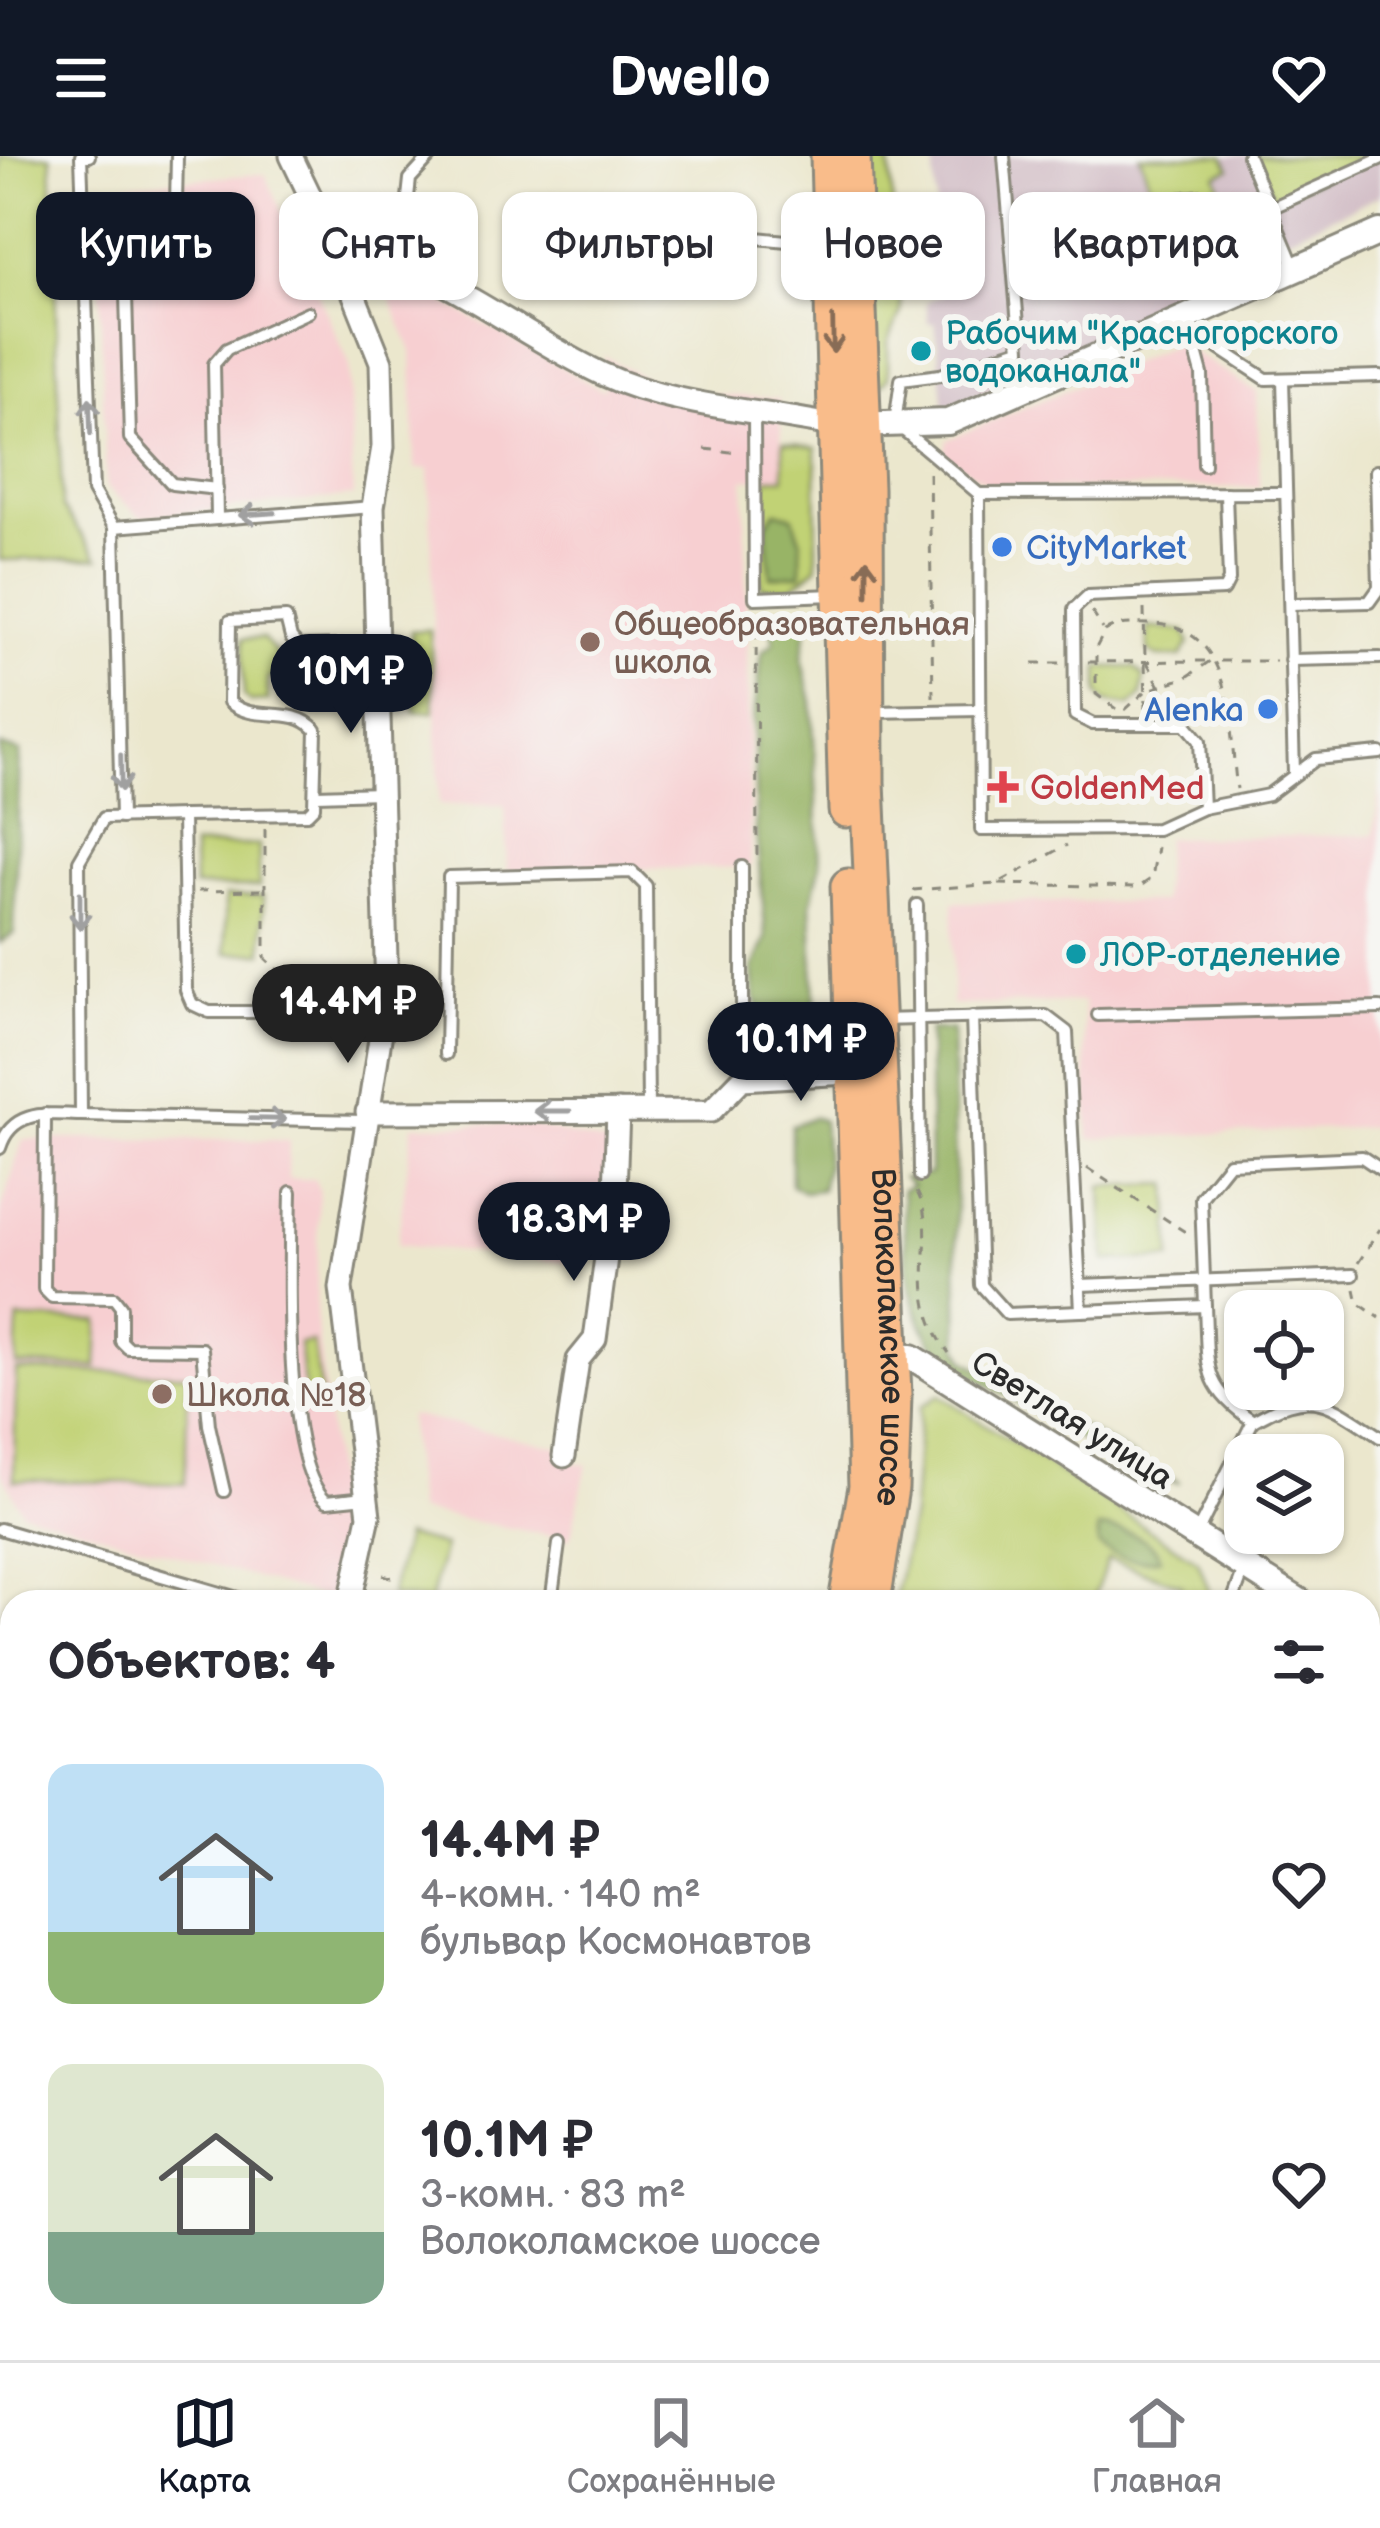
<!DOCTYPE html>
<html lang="ru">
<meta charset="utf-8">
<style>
body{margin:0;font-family:"Balsamiq Sans",sans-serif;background:#f7f7f7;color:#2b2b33;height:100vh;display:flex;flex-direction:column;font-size:45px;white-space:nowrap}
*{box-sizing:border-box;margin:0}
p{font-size:39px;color:#7c7c81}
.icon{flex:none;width:66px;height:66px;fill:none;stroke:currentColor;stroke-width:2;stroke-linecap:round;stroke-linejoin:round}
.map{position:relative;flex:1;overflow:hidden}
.side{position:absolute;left:0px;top:1434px;width:1380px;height:771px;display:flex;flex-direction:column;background:#fff;border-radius:36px 36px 0 0;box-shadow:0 3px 9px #0004}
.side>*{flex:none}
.banner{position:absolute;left:36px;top:36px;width:1308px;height:108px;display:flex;gap:24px}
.tools{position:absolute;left:1224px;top:1134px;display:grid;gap:24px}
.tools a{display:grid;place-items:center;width:120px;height:120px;border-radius:24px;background:#fff;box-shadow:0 3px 9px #0004;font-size:60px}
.price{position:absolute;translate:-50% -102px;padding:0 27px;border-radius:42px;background:#111827;color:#fff;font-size:39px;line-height:78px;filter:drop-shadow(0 3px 6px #0008)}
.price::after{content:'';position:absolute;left:50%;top:72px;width:36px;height:27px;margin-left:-18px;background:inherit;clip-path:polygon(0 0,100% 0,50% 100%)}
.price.current{background:#222;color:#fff}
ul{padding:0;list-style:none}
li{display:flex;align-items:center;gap:36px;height:300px;padding:0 48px}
li span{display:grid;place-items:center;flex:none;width:336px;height:240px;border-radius:24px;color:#555}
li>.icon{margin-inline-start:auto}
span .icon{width:144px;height:144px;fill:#fffc;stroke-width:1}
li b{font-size:51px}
h2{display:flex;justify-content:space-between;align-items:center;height:144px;padding:0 48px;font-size:51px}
.pill{padding:0 42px;border-radius:24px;background:#fff;box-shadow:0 3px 9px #0004;font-size:42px;line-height:108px}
.pill.current{background:#111827;color:#fff}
header{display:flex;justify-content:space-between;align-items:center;height:156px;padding:0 48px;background:#111827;color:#fff;font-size:54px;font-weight:700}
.tabs{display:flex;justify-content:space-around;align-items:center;height:168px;border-top:3px solid #e1e1e2;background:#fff;font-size:33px;color:#7c7c81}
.tabs a{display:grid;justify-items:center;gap:6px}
.tabs .current{color:#111827}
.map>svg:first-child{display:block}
</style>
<header><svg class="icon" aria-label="menu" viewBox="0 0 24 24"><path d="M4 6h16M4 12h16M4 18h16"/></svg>Dwello<svg class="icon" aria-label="heart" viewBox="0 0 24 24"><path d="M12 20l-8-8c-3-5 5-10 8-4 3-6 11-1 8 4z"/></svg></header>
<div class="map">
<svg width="1380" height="2204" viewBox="0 0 1380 2204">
<rect width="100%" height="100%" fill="#f6f6f2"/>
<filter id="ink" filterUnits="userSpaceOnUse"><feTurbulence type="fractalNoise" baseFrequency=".00833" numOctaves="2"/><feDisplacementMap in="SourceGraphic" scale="24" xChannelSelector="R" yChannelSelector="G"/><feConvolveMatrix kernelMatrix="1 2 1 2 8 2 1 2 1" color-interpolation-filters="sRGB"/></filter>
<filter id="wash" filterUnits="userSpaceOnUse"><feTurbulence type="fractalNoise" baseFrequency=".004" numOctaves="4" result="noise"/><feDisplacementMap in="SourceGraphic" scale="48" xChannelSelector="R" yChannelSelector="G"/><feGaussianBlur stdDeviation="2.7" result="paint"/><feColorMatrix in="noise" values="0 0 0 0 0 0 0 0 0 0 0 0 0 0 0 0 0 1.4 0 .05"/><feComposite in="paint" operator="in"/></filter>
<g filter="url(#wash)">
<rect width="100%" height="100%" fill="#ebe7cd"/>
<g fill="#f7cfd1">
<polygon points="265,18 349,207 353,340 141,361 106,331 97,30"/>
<polygon points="393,118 604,235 604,200 644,222 696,237 779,243 784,322 744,323 751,711 507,715 505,649 439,649 429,313 415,313 412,195 391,145"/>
<polygon points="1178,187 1257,236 1260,331 995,333 944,298 947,284"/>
<polygon points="1380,626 1380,971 1089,983 1083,846 952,849 953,746 1162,746 1165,682 1374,679"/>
<polygon points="526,968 611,989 589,1108 397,1089 413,969"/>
<polygon points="23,983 289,984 288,1023 314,1023 319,1033 316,1161 343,1398 330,1443 22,1355 0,1314 0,1058"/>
<polygon points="408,1259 559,1291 558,1303 587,1309 570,1383 417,1355"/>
<polygon points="0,2021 12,2024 12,2193 139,2193 136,2204 0,2204"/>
<polygon points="207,2193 522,2193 519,2204 204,2204"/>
</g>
<g fill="#d2bdc6">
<polygon points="933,0 1380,0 1380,39 1203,119 1181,151 944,253 935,167 928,167 926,146 942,138"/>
<polygon points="728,2193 926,2193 926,2204 725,2204"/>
</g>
<g fill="#c1d275" stroke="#767e50" stroke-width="3">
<polygon points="0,0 51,0 62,351 98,402 0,404"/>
<polygon points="864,0 889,0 901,155 888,187 888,222 881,230 872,229"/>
<polygon points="1140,0 1224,0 1230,13 1216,19 1220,29 1209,36 1152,34"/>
<polygon points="1254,0 1371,0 1274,43"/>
<polygon points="169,31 171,61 106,65 104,34"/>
<polygon points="1271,88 1277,107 1181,151 1202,119"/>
<polygon points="783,286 816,292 817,411 791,432 761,431 758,332 769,322 784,322"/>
<polygon points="1148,471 1185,475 1189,487 1181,501 1157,501 1148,495"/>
<polygon points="430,474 434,555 415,556 411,475"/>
<polygon points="262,482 286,507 286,521 268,522 268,545 250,546 244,540 242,483"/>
<polygon points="1099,511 1134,511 1144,521 1141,540 1130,550 1106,546 1099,538"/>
<polygon points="259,689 259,731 194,731 193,690"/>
<polygon points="225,740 263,740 263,797 226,797"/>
<polygon points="1169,1028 1171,1103 1105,1105 1102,1030"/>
<polygon points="18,1163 99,1165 97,1211 16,1209"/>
<polygon points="313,1186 323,1254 307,1256 299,1188"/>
<polygon points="16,1214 188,1218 185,1328 14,1324"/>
<polygon points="939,1239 1198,1405 1213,1446 1177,1446 1182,1429 1108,1403 1092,1446 894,1446 912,1359 920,1251"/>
<polygon points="405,1380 444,1390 430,1446 390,1440"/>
</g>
<g fill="#98b466" stroke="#627048" stroke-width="3">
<polygon points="776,355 793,360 801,386 801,418 771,421 766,368"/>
<polygon points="782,454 808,468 802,502 812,546 820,711 811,748 815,854 809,878 796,893 776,895 755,841 753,813 766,782 756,674 754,564 762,496 774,487 768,459"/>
<polygon points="0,590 20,596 14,777 0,787"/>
<path d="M929,874H952L959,1190L965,1204L1180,1327L1139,1318L947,1205C901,1156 908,1097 902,1034L912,1030L904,1022L930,1018Z"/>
<polygon points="813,961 823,965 826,1011 821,1034 804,1036 791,1029 791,970"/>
<path d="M1098,1372C1123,1373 1150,1379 1161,1402C1136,1407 1119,1403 1098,1389Z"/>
<polygon points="1374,1817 1380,1821 1380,2204 958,2204 1092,2193 1368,2193 1368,1821"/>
</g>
</g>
<g filter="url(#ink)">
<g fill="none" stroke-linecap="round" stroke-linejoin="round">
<g stroke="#8b897c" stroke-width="16">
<g id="service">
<polyline points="89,0 81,0 93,335 114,371"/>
<polyline points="177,0 175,98 136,120 126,139 130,282 172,328 217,333"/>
<polyline points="1004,0 1020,193 940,219 901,224 895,267 979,338 1286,337"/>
<polyline points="1248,0 1295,113"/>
<polyline points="746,81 827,89"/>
<path d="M1013,102C1091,72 1188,15 1271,52L1380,3"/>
<polyline points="401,106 410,23 431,0"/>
<polyline points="1179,166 1266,223 1380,220"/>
<polyline points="1191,177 1202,218 1204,309"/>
<polyline points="1283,223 1294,617"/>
<polyline points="754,257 755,442 834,439"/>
<polyline points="979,338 981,674 1157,673 1203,652 1268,639 1316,603 1380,597"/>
<polyline points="217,361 214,208 227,193 308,156"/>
<polyline points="1290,448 1369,446 1379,432 1376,315 1380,315"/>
<polyline points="1290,504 1380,502"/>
<polyline points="871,556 980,554"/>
<polyline points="317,639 380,637"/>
<polyline points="1203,652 1200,585 1186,568 1093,568 1075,559 1074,453 1088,440 1224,434 1229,424 1226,337"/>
<path d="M183,660L307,658L314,651L316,574C290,547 257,569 229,546L230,465L286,462L291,482L299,491L377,489"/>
<polyline points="121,662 114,371 373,351"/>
<polyline points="742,711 742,923"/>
<polyline points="917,749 920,1020"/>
<polyline points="314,819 292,819 256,856 209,856 192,848 186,834 183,660 104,662 79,705 81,959 364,965"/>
<polyline points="1098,859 1380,852"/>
<polyline points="972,861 981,1129 1007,1158 1081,1155"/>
<path d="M879,864L1046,860L1067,876L1081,1155L1205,1150C1208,1210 1201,1230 1253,1265L1196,1379"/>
<polyline points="446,898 449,721 632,716 646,730 648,955"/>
<polyline points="45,958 44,1133 52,1141 114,1142 121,1151 121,1185 128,1192 202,1193 209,1269 224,1335"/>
<path d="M0,992C12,953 47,958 81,959"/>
<path d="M291,1036C290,1096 281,1308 327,1345L366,1341"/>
<polyline points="1080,1129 1353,1119"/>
<polyline points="1205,1150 1201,1042 1229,1007 1362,1001 1380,1013"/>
<path d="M1253,1265C1314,1230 1326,1246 1380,1281"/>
<polyline points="0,1373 251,1446"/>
<polyline points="551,1446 559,1388"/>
<polyline points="1232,1446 1245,1411"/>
<polyline points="0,1497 12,1500"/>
<polyline points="1368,1589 1380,1597"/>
<polyline points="0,1650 12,1654"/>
<polyline points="1368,1652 1380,1660"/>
<polyline points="0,2006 12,2009"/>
<polyline points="0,2039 12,2042"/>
<polyline points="0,2155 12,2159"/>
<polyline points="129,2193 163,2203"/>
<polyline points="226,2204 229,2193"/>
<polyline points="386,2204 389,2193"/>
</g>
</g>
<g stroke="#8b897c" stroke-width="27">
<g id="minor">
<polyline points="291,0 330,81"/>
<circle cx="341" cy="93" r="16"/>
<path d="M357,94C448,116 519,179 602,218C673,251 760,254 835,270"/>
<polyline points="342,109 381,206 383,291 373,351 387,838 341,1132 369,1360 350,1446"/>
<polyline points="367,956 711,955 742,923 866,916"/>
<polyline points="564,1300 578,1204 595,1183 615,1035 618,955"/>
<polyline points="163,2204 166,2193"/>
<polyline points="578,2204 581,2193"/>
</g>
</g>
<g stroke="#8b897c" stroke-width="30">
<g id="tertiary">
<polyline points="852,269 948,266 1380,76"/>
<polyline points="878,1200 912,1201 1301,1446"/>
<polyline points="1368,1487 1380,1494"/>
</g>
</g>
<g stroke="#8b897c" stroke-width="39">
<g id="primary">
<polyline points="828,0 846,654"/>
<path id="s1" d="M853,0L866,333L867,626L894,1239L891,1332L873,1446"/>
<polyline points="846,1446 866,1331 848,730"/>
<polyline points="636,2204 639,2193"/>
<polyline points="664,2204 667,2193"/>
</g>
</g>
<g stroke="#8b897c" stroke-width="3" stroke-dasharray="9 9" stroke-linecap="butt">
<polyline points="705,293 739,297"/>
<polyline points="929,317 933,541"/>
<polyline points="1144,453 1146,552"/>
<polyline points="756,456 757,704"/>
<polyline points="1092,456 1103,473"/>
<polyline points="1220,505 1276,505"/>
<polyline points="1088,506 1210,505"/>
<polyline points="1147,506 1173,555"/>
<polyline points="1033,507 1060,507"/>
<path d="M1116,553L1096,538V492L1105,475C1119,466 1135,468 1151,468C1236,469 1228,569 1237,633"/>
<polyline points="1125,554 1146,535 1187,521 1210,505"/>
<polyline points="265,673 265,802 278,814"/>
<polyline points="999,728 1139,731 1152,722 1157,691"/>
<polyline points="913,734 997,728 1067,689"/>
<polyline points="198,735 265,734"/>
<polyline points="1087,1012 1190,1079"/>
<path d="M917,1036C941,1081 902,1137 949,1197"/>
<polyline points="1358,1107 1380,1073"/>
<polyline points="1355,1133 1358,1147 1380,1162"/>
<polyline points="383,1419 394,1422"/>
<polyline points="163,1446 166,1436"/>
<polyline points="1368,1887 1380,1892"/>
<polyline points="1368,2093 1380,2141"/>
<polyline points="1368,2189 1380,2188"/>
<polyline points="1222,2204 1304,2193"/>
<polyline points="1307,2204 1319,2193"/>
</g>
<use href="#service" stroke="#fff" stroke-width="10"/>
<use href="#minor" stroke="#fff" stroke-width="21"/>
<use href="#tertiary" stroke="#fff" stroke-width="24"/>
<use href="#primary" stroke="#f9bc8a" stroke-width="33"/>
</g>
<defs><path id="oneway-shaft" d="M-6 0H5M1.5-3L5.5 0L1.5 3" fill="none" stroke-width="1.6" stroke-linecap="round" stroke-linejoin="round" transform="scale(3)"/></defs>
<g stroke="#886c56">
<use href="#oneway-shaft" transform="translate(833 179) rotate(89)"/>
<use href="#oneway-shaft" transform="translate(867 421) rotate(-90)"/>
</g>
<g stroke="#a0a0a0">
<use href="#oneway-shaft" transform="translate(90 260) rotate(-92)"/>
<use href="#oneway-shaft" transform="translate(257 358) rotate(176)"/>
<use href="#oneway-shaft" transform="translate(121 617) rotate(89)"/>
<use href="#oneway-shaft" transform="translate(80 755) rotate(90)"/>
<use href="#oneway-shaft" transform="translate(552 955) rotate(180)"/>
<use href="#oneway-shaft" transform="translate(268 963) rotate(1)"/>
</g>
</g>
<g fill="#0f9aa8" stroke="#f6f6f2" stroke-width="4.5">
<circle cx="921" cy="195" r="12"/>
<circle cx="1076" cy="798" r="12"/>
</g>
<g fill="#3f7fe0" stroke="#f6f6f2" stroke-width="4.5">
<circle cx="1002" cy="391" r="12"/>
<circle cx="1268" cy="553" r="12"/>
</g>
<g fill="#8d6e63" stroke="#f6f6f2" stroke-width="4.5">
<circle cx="590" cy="486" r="12"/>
<circle cx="162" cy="1238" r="12"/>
</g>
<path fill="#e0444e" stroke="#f6f6f2" stroke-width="4.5" d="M997 613h12v12h12v12h-12v12h-12v-12h-12v-12h12z"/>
<g text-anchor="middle" stroke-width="12" stroke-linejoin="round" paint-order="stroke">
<g font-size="33" fill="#0d838f" stroke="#f6f6f2" text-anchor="start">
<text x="945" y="188">Рабочим "Красногорского<tspan x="945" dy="38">водоканала"</tspan></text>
<text x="1100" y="810">ЛОР-отделение</text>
</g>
<g font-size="33" fill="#366cbe" stroke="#f6f6f2" text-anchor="start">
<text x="1026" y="403">CityMarket</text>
<text x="1244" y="565" text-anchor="end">Alenka</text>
</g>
<g font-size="33" fill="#785e54" stroke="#f6f6f2" text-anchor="start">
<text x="614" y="479">Общеобразовательная<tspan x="614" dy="38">школа</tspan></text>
<text x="186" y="1250">Школа №18</text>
</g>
<g font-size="33" fill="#be3a42" stroke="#f6f6f2" text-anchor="start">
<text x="1030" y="643">GoldenMed</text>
</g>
<g font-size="33" fill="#2b2b2b" stroke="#f6f6f2">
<text dy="12" stroke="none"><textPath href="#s1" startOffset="1182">Волоколамское шоссе</textPath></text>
<text transform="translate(1073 1263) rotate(32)" y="12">Светлая улица</text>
</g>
</g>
</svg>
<div class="tools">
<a><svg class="icon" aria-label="locate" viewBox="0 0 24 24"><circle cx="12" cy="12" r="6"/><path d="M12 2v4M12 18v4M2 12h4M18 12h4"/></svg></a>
<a><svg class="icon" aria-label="layers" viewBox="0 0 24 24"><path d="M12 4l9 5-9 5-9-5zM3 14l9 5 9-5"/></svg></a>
</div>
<b class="price" style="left:351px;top:580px">10M ₽</b>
<b class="price current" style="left:348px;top:910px">14.4M ₽</b>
<b class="price" style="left:801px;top:948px">10.1M ₽</b>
<b class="price" style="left:574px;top:1128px">18.3M ₽</b>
<div class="banner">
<a class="pill current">Купить</a>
<a class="pill">Снять</a>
<a class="pill">Фильтры</a>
<a class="pill">Новое</a>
<a class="pill">Квартира</a>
</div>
<section class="side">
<h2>Объектов: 4<svg class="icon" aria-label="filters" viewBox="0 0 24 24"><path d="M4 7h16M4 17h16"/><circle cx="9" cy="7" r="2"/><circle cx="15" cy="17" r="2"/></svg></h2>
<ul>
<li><span style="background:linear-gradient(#bfe0f5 70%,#8fb573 0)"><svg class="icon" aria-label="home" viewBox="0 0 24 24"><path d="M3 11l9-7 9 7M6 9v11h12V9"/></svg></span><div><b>14.4M ₽</b><p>4-комн. · 140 m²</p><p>бульвар Космонавтов</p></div><svg class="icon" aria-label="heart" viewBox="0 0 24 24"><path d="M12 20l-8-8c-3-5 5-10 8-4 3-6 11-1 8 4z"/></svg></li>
<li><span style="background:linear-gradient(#dfe7d0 70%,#7fa58c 0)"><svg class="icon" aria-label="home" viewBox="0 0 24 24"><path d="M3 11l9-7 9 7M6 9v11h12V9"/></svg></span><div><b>10.1M ₽</b><p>3-комн. · 83 m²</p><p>Волоколамское шоссе</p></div><svg class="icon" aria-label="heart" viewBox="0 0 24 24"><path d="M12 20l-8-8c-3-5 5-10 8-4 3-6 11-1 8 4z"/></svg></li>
</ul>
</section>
</div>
<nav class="tabs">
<a class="current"><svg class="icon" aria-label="map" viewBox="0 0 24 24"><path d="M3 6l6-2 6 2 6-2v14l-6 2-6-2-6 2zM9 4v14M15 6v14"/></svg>Карта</a>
<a><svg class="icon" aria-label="saved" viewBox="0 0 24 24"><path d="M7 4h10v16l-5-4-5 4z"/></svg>Сохранённые</a>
<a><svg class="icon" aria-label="home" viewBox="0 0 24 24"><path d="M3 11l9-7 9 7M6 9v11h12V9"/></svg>Главная</a>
</nav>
